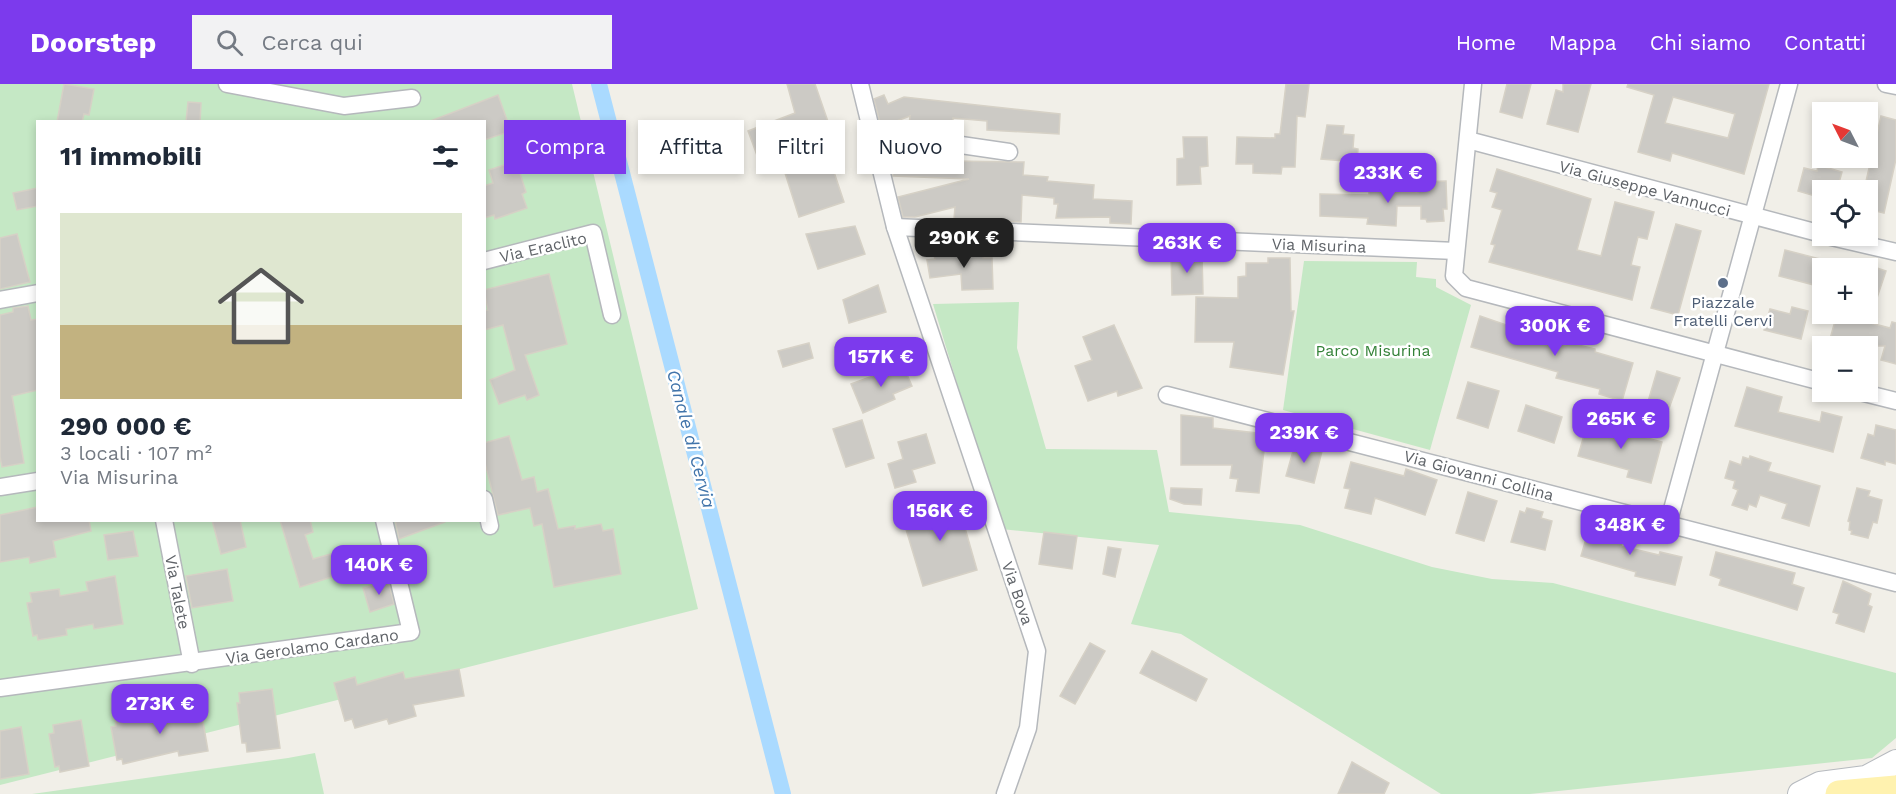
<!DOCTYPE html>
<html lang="it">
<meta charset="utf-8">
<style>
body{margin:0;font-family:"Work Sans",sans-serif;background:#f2f2f3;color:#1f2937;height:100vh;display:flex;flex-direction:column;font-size:22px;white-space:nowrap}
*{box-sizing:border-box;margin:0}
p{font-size:20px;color:#747a83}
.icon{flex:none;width:33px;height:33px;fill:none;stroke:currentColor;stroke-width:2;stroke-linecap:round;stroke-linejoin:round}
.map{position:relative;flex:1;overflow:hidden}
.side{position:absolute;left:36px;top:36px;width:450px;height:402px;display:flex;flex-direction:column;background:#fff;border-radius:0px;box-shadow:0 3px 9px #0003}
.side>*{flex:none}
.hud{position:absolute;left:504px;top:36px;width:570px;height:54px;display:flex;gap:12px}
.needle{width:39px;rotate:312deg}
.fabs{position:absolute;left:1812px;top:18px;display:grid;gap:12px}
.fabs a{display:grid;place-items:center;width:66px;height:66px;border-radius:0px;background:#fff;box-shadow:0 3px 9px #0003;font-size:30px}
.price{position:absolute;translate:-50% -51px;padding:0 14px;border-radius:12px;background:#7c3aed;color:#fff;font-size:20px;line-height:39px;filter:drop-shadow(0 2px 3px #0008)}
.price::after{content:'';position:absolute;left:50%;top:36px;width:18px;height:14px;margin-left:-9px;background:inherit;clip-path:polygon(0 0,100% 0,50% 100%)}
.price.current{background:#222;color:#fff}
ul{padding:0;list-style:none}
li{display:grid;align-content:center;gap:12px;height:318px;padding:0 24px}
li+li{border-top:2px solid #e0e1e3}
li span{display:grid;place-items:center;height:186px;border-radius:0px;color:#555}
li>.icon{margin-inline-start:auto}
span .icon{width:108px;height:108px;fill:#fffc;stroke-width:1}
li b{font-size:26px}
h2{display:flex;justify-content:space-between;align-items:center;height:72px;padding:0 24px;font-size:26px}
.chip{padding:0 21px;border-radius:0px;background:#fff;box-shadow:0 3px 9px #0003;font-size:21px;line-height:54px}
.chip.current{background:#7c3aed;color:#fff}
header{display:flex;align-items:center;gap:36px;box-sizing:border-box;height:84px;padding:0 30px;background:#7c3aed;color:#fff}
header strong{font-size:28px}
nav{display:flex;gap:33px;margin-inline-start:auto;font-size:21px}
.search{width:420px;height:54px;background:#f2f2f3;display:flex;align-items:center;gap:15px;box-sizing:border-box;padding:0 21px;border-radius:0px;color:#747a83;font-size:22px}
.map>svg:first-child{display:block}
</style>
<header>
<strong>Doorstep</strong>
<div class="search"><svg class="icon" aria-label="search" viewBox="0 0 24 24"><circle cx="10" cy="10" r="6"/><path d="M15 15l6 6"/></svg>Cerca qui</div>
<nav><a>Home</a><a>Mappa</a><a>Chi siamo</a><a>Contatti</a></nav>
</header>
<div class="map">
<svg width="1896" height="710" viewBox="0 0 1896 710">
<rect width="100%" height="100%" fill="#f1efe8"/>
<g fill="#c5e8c5" fill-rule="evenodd">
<path d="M0,0H572L698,525L0,701ZM38,38H484V436H38Z"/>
<polygon points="1304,177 1417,178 1416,193 1436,195 1436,203 1471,221 1430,366 1283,326"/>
<polygon points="1019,218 1017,264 1046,365 1157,366 1169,428 1300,441 1432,483 1492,495 1553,499 1896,589 1896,654 1872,674 1530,710 1441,710 1181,550 1131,540 1159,461 1001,445 933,220"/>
<polygon points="315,669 324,710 32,710 288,674"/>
</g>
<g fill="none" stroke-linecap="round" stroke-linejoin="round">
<polyline stroke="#aadaff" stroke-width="16" points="599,0 783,710"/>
</g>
<g fill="#cccac5" stroke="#d6d1c6" stroke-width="1.5" fill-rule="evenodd">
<polygon points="64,0 94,5 89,31 84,30 82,38 57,38"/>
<polygon points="787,0 815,0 833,52 823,55 844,118 799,133 778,67 758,74 748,47 795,29"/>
<polygon points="1286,0 1309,0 1305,33 1297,32 1295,83 1282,83 1281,90 1253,89 1253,80 1236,80 1237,53 1275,54 1275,50 1280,50"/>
<polygon points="1507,0 1531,0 1522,34 1500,28"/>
<polygon points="1563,0 1591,0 1578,48 1547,40 1556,6 1563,8"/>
<path d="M1628,0H1769L1744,90L1672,69L1670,77L1638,68L1654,11L1627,3ZM1673,13L1735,30L1728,54L1665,39Z"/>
<polygon points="498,11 511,47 484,56 484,38 428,38"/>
<polygon points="884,11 888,20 904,13 1060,30 1059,50 987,46 987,37 953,34 952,49 909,43 910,32 889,40 880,39 874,15"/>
<polygon points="188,18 201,19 200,38 186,38"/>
<polygon points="1881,32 1896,36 1896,75 1884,129 1868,125 1868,106 1864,106"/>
<polygon points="1327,41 1344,42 1343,50 1354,51 1353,64 1358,65 1357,78 1321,75"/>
<polygon points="1183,53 1207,53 1208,82 1200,83 1201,100 1177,101 1177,75 1184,74"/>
<polygon points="894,72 953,80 954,77 1024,78 1023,91 1048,93 1047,97 1094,101 1093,115 1132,117 1131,140 1110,139 1110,133 1056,134 1058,120 1054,120 1054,114 1022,111 1021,138 954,135 955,123 915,133 903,133 898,113 969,95 893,92"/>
<polygon points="516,77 526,108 522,110 527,124 495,135 494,131 484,134 484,102 493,99 489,86"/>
<polygon points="1818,81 1842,88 1837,106 1822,106 1822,114 1798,107 1804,84 1817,87"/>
<polygon points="1497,85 1591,115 1577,166 1601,172 1615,118 1654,128 1647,155 1638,153 1631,181 1640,183 1632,216 1489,178 1495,161 1491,160 1502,126 1492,123 1497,109 1490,107"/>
<polygon points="1446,97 1447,125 1443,125 1444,137 1427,138 1426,135 1421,135 1421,122 1397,122 1396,142 1367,140 1368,134 1320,132 1320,110 1369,111 1369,106 1418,109 1417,98"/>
<polygon points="38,104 38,122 17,126 13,109"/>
<polygon points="1676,140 1701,147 1678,231 1651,224"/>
<polygon points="855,142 865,170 818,185 806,150"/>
<polygon points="17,150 30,198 0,205 0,154"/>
<polygon points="1785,166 1820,175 1814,201 1779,192"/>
<polygon points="961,168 983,168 983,174 992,174 993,205 962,206 961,190 930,194 927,176 935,175 934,171"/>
<polygon points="1171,169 1202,170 1203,210 1172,211"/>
<polygon points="1268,174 1290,174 1291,227 1294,227 1283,291 1230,283 1234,258 1195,258 1196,213 1238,214 1238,193 1246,192 1246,179 1268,179"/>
<polygon points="1868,181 1886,187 1870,235 1868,234"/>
<polygon points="549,190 567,260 525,271 539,311 527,316 525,311 499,320 490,296 515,286 503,241 484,246 484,227 488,226 484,206"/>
<polygon points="878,201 886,228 849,239 843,216"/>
<polygon points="28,222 31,236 38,235 38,306 12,312 24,379 2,383 0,373 0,231 13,228 13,224"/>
<polygon points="1792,223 1808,227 1801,255 1764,246 1770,225 1790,230"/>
<polygon points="1837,230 1890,244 1892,238 1896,239 1896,280 1881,276 1885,262 1828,262"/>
<polygon points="1480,232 1565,261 1566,258 1595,265 1595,268 1633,279 1622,317 1599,310 1600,305 1556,294 1558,288 1471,263"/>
<polygon points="1114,241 1142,304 1118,312 1117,307 1088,317 1075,282 1092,276 1083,253"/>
<polygon points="809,259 813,274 783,283 778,267"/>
<polygon points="903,281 912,302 893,310 895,315 863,329 851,300"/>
<polygon points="1657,287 1680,294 1668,327 1647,321"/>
<polygon points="1468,298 1499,307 1488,344 1457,334"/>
<polygon points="1747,303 1782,313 1778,328 1820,338 1822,328 1842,333 1833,368 1735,342"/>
<polygon points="1526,321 1562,333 1554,359 1518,347"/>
<polygon points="1181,331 1213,334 1213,344 1266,350 1259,409 1236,407 1238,395 1230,394 1232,381 1181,381"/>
<polygon points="1589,334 1622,343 1621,347 1662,358 1651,399 1627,393 1629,386 1578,372"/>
<polygon points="862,336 874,374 846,383 833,345"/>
<polygon points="1876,341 1896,346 1896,380 1885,377 1885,381 1861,374 1868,350 1874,352"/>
<polygon points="926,350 935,379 912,386 916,398 895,404 888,380 903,375 898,358"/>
<polygon points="509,352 522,396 534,393 537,408 548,405 558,445 575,442 575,445 601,440 603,447 613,445 621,490 554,503 542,440 534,442 530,424 498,431 484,375 484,359"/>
<polygon points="1295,360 1322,367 1314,399 1286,392"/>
<polygon points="1750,372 1771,379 1768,387 1820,402 1809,442 1782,434 1787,420 1760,411 1756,423 1749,420 1747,426 1732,421 1738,406 1733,404 1735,397 1725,394 1730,377 1741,381 1743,373 1749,375"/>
<polygon points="1351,378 1404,392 1406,385 1437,396 1425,431 1375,414 1371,430 1345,424 1350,405 1344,404"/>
<polygon points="1171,404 1202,405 1201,421 1184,420 1170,415"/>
<polygon points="1857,404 1870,407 1868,412 1882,416 1877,439 1873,438 1868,454 1851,450 1852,447 1849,446 1850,438 1848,437"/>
<polygon points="1468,408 1497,417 1484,457 1456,449"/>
<polygon points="960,414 967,436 963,437 977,486 923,502 902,432"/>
<polygon points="38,423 38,436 89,436 91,447 53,457 56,473 30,479 29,473 0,478 0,431"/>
<polygon points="1527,424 1543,428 1541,434 1552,437 1545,466 1511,458 1520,427 1525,429"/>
<polygon points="212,436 240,436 246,463 221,470"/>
<polygon points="280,436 310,436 313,448 305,451 313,475 331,470 338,491 300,503"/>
<polygon points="395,436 445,436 445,438 399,455"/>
<polygon points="1599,440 1614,444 1613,448 1624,452 1621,462 1659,471 1660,468 1682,473 1675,501 1635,492 1636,488 1581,472 1590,441 1598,443"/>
<polygon points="133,447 138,472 108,476 104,451"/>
<polygon points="1044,448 1077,452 1072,485 1039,480"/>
<polygon points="1108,463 1121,465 1115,493 1103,490"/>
<polygon points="1716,468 1795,489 1792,500 1804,504 1797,526 1719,501 1721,495 1710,491"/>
<polygon points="227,485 233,517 192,524 186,492"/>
<polygon points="115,492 123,540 94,545 93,540 66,545 67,551 38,556 37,551 33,552 27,519 32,518 30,509 59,505 60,512 88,507 86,498"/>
<polygon points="388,496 394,520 370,528 363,504"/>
<polygon points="1843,497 1871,510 1868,521 1872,523 1864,548 1836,539 1839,530 1833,528"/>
<polygon points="1090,559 1105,567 1075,620 1060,612"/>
<polygon points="1152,567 1207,595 1196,617 1140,589"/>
<polygon points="459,585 464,612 413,621 416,632 389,640 387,635 355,644 352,635 345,637 334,599 355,593 357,601 403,588 405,595"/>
<polygon points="272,605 280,664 247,668 246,659 242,659 237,619 240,619 239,609"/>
<polygon points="200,620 208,667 179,672 178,667 123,680 122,675 117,676 111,643 116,642 115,634 143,628 145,638 173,634 172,625"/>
<polygon points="81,636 89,682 60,688 59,682 55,683 49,650 54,649 53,641"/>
<polygon points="21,643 29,690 0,695 0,647"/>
<polygon points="1352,678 1389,699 1384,710 1338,710"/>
</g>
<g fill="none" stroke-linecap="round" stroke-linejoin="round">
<g stroke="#b5b8bc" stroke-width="19">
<g id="street">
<polyline points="227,0 344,22 412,14"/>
<polyline points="860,0 895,143 1037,567 1028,644 1005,710"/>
<polyline points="1473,0 1454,192 1466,204 1822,298"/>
<polyline points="1886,0 1896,2"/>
<polyline points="872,48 1009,68"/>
<polyline points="1468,56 1822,150"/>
<polyline points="895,143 1456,167"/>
<polyline points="1827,152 1896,168"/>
<polyline points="484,177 593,149 612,231"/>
<polyline points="0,216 38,209"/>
<polyline points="1860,308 1896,317"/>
<polyline points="1167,311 1896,499"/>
<polyline points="0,403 38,397"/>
<polyline points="484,415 490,442"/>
<polyline points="164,436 192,580"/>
<polyline points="1668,440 1789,0"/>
<polyline points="0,604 411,548 384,436"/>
</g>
</g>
<g stroke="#b6babf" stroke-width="26">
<polyline id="secondary" points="1800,710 1820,700 1866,694 1896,678"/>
</g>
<g stroke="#f2c960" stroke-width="29">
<polyline id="primary" points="1839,710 1896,705"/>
</g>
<use href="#street" stroke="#fff" stroke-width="16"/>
<use href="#secondary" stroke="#fff" stroke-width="24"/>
<use href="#primary" stroke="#fff2af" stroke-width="27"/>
</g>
<circle fill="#5c6f8a" stroke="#fff" stroke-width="2" cx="1723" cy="199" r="6"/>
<g text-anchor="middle" stroke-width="5" stroke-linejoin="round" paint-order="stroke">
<g font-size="16" fill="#5f6368" stroke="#fff">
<text transform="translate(1645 104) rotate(15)" y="6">Via Giuseppe Vannucci</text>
<text transform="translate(1319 161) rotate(2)" y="6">Via Misurina</text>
<text transform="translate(543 163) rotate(-13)" y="6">Via Eraclito</text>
<text transform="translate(1479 391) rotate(15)" y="6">Via Giovanni Collina</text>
<text transform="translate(178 508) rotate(79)" y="6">Via Talete</text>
<text transform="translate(1018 509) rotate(71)" y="6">Via Bova</text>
<text transform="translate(312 562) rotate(-8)" y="6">Via Gerolamo Cardano</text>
</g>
<g font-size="16" fill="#4e5e75" stroke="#fff">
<text x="1723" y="224">Piazzale<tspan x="1723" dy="18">Fratelli Cervi</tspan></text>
</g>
<g font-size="16" fill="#348238" stroke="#fff">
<text x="1373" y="272">Parco Misurina</text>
</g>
<g font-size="18" font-style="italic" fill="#4174aa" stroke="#fff">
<text transform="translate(691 355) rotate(75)" y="6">Canale di Cervia</text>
</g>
</g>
</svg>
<div class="fabs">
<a><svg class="needle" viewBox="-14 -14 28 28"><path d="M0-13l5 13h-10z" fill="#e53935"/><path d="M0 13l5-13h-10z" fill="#747a83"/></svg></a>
<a><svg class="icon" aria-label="locate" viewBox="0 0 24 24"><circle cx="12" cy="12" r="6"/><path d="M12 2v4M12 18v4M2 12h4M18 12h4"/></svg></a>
<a>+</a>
<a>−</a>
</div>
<b class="price" style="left:1388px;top:120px">233K €</b>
<b class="price current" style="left:964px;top:185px">290K €</b>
<b class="price" style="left:1187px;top:190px">263K €</b>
<b class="price" style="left:1555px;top:273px">300K €</b>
<b class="price" style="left:881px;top:304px">157K €</b>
<b class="price" style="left:1621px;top:366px">265K €</b>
<b class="price" style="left:1304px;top:380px">239K €</b>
<b class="price" style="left:940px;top:458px">156K €</b>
<b class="price" style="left:1630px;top:472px">348K €</b>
<b class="price" style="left:379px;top:512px">140K €</b>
<b class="price" style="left:160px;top:651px">273K €</b>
<div class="hud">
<a class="chip current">Compra</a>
<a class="chip">Affitta</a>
<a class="chip">Filtri</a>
<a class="chip">Nuovo</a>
</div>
<section class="side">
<h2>11 immobili<svg class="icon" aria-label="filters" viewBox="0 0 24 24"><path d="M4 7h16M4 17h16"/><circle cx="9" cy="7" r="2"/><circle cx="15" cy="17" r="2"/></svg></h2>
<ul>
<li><span style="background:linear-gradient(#dfe7d0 60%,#c2b280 0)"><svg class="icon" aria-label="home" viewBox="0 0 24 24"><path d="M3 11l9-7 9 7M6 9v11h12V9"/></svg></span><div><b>290 000 €</b><p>3 locali · 107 m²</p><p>Via Misurina</p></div></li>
</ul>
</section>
</div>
